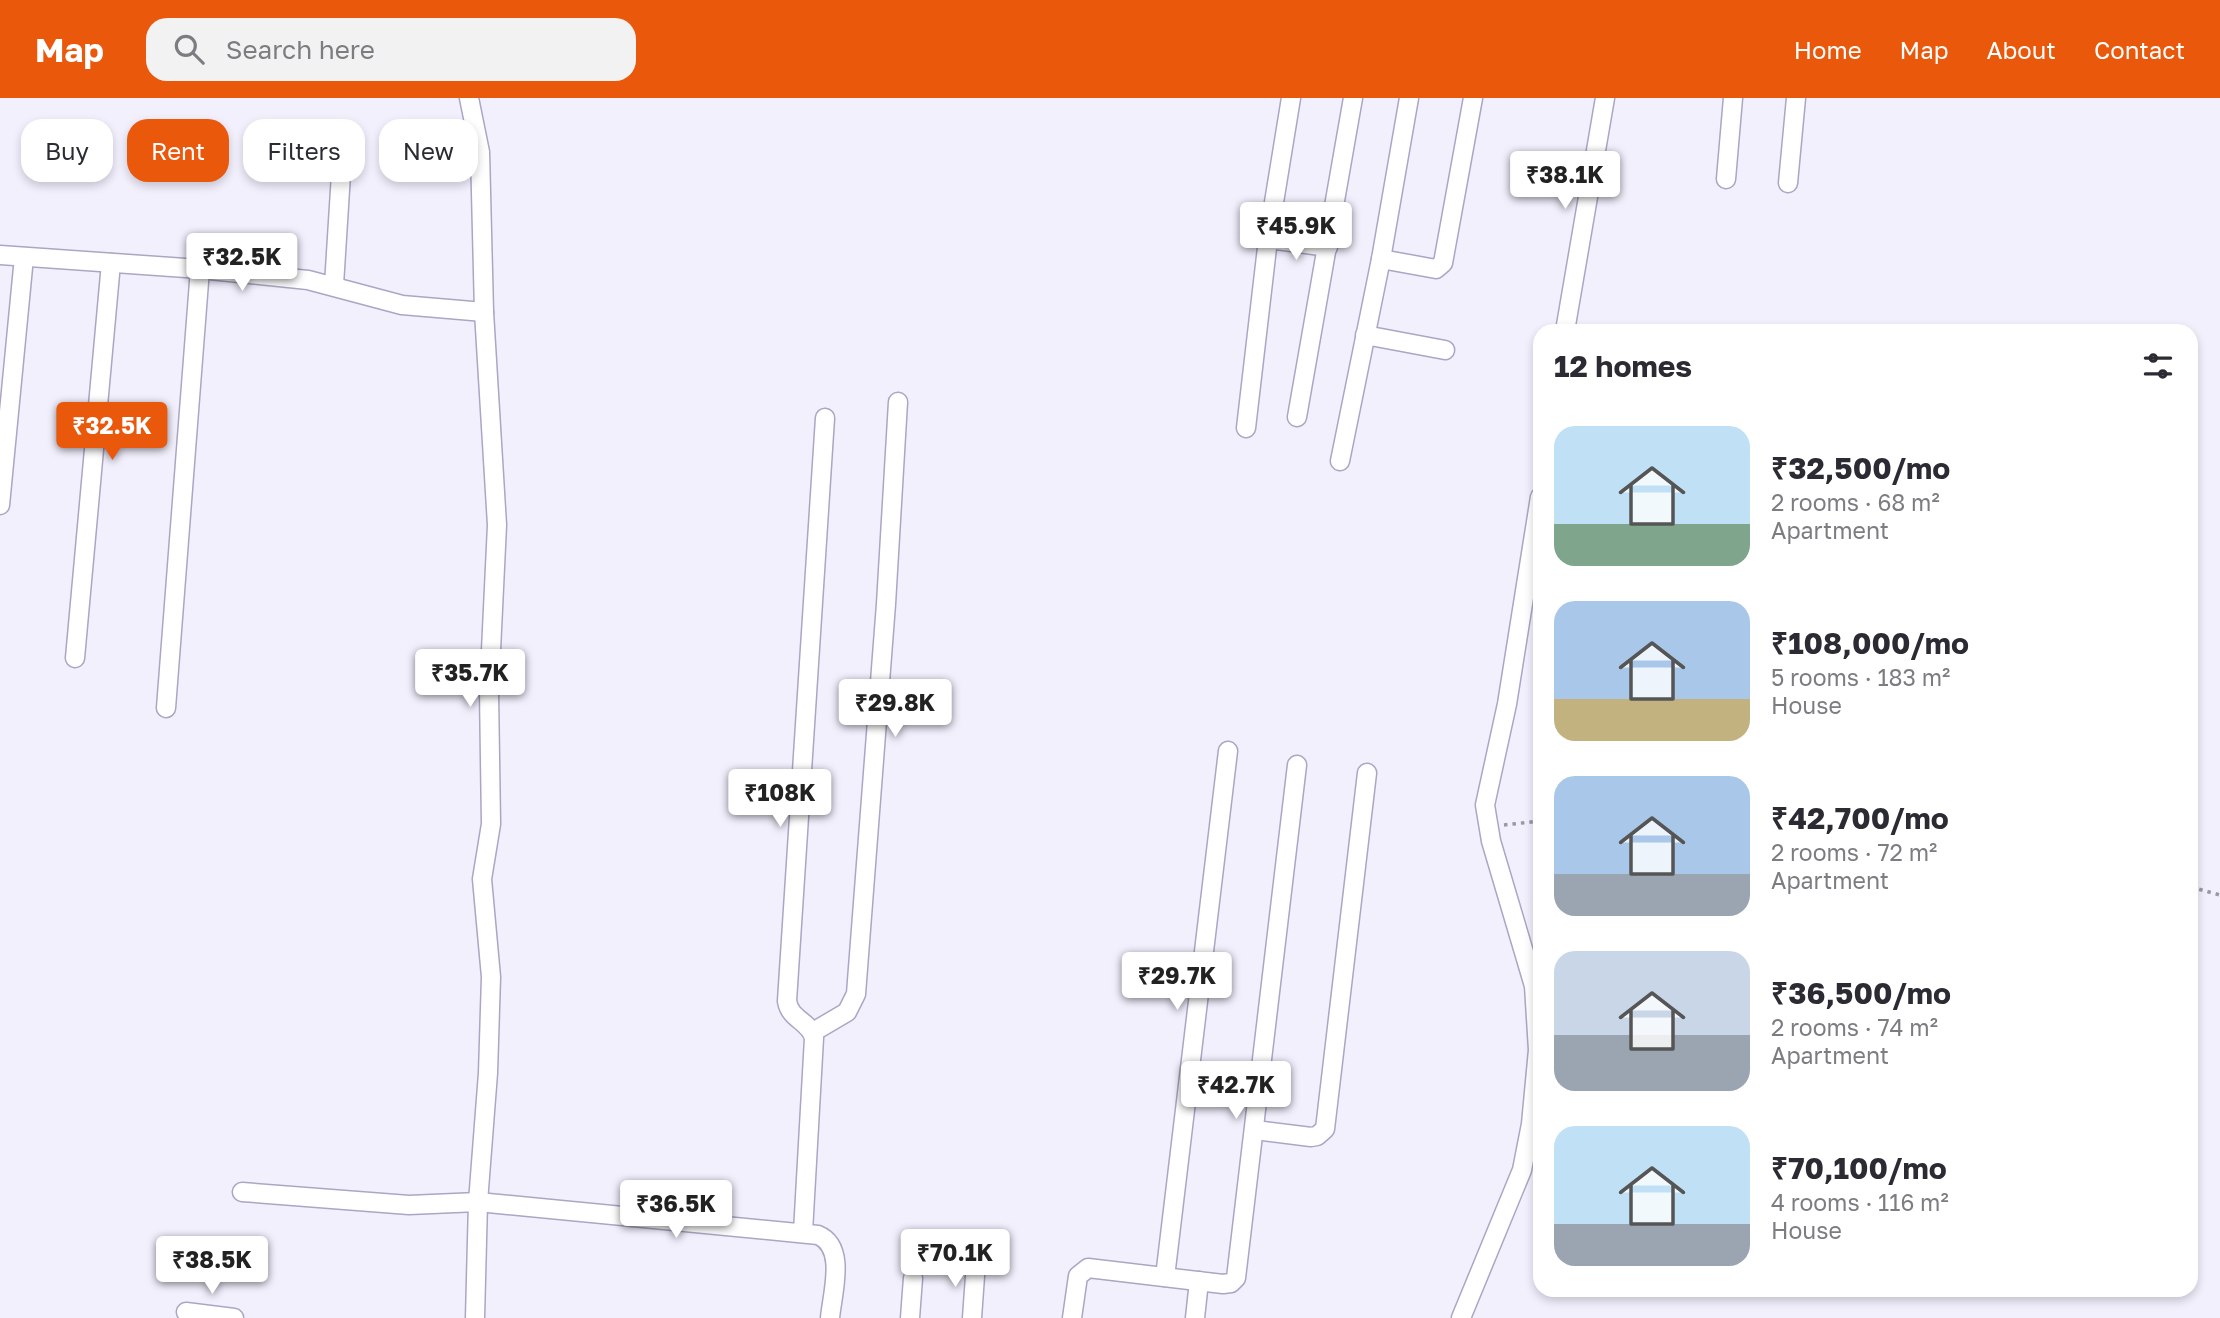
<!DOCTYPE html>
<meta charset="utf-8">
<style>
body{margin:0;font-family:"Golos Text",sans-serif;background:#f2f2f3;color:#2b2b33;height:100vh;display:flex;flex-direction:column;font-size:26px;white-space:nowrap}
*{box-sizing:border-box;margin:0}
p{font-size:23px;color:#7c7c81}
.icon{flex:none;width:38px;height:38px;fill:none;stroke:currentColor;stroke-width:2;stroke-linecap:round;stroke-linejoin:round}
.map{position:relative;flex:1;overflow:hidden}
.side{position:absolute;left:1533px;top:226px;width:665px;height:973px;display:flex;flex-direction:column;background:#fff;border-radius:21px;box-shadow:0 4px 10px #0003}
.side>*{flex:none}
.top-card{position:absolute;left:21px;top:21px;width:665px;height:63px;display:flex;gap:14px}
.price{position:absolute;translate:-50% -60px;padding:0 16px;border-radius:7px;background:#fff;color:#222;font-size:23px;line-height:46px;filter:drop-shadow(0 2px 4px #0008)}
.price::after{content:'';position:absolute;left:50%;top:42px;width:21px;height:16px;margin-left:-10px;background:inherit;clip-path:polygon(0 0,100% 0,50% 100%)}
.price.on{background:#ea580c;color:#fff}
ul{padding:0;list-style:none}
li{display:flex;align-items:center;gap:21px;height:175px;padding:0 21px}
li span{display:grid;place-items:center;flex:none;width:196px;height:140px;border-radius:21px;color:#555}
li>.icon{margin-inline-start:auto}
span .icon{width:84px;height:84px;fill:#fffc;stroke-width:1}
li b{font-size:30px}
h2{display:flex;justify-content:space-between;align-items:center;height:84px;padding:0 21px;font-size:30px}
.chip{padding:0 24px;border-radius:21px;background:#fff;box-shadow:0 4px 10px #0003;font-size:24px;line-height:63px}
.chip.on{background:#ea580c;color:#fff}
header{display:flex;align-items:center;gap:42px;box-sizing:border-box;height:98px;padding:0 35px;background:#ea580c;color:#fff}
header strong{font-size:33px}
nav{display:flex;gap:38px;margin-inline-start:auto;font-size:24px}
.search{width:490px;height:63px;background:#f2f2f3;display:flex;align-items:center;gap:18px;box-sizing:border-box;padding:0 24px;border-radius:21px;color:#7c7c81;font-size:26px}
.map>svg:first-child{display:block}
</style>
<header>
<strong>Map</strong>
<div class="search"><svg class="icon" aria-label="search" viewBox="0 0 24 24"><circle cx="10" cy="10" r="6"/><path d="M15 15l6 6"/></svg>Search here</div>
<nav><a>Home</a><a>Map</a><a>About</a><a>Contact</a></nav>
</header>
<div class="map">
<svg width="2220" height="1220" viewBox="0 0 2220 1220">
<rect width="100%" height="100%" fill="#f3f0fe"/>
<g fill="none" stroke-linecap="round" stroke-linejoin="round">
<g stroke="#aca5c5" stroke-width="21">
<g id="minor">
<polyline points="469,0 480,54 484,214 497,427 489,594 491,726 482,781 491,879 488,975 478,1104 475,1220"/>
<polyline points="1726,81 1733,0"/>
<polyline points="1788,85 1796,0"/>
<polyline points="1268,141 1328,149"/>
<polyline points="0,157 200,171 308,182 402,207 484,214"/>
<polyline points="1381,161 1436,171 1443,165 1473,0"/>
<polyline points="334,187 341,76"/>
<polyline points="1565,233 1605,0"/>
<polyline points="1365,237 1445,252"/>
<polyline points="1297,319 1353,0"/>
<polyline points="1246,330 1268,141 1291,0"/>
<polyline points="1340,363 1381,161 1409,0"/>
<polyline points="0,407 24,159"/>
<polyline points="75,560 111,165"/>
<polyline points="166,610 200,171"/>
<polyline points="813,934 847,914 856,896 886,506 898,304"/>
<polyline points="1255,1032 1311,1039 1317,1038 1325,1031 1367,675"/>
<path d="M242,1094L409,1107L478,1104L818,1137C847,1149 832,1196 830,1220"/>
<path d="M803,1134L814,940C810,923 790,922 787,903L825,320"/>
<polyline points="1165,1179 1228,653"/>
<polyline points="186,1214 234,1220"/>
<polyline points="910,1220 913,1180"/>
<polyline points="972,1220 976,1164"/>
<polyline points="1072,1220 1078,1178 1088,1170 1223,1186 1231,1185 1236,1180 1297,667"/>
<polyline points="1195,1220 1199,1183"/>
<polyline points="1461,1220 1522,1072 1531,1026 1538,952 1534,888 1491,743 1485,707 1507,606 1540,399"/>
</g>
</g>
<g stroke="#9b98a5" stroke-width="3.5" stroke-dasharray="3.5 5" stroke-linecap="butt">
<polyline points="1504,727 1540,723"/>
<polyline points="2191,789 2220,797"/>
</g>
<use href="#minor" stroke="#fff" stroke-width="18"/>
</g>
</svg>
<b class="price" style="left:1565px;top:113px">₹38.1K</b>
<b class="price" style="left:1296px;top:164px">₹45.9K</b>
<b class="price" style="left:242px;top:195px">₹32.5K</b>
<b class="price on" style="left:112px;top:364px">₹32.5K</b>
<b class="price" style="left:470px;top:611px">₹35.7K</b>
<b class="price" style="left:895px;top:641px">₹29.8K</b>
<b class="price" style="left:780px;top:731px">₹108K</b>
<b class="price" style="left:1177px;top:914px">₹29.7K</b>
<b class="price" style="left:1236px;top:1023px">₹42.7K</b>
<b class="price" style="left:676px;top:1142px">₹36.5K</b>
<b class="price" style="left:955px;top:1191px">₹70.1K</b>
<b class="price" style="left:212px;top:1198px">₹38.5K</b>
<div class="top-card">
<a class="chip">Buy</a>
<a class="chip on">Rent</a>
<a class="chip">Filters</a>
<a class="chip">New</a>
</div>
<section class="side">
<h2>12 homes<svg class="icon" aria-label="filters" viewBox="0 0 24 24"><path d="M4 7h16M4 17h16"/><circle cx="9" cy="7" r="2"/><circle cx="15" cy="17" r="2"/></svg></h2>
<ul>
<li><span style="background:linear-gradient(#bfe0f5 70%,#7fa58c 0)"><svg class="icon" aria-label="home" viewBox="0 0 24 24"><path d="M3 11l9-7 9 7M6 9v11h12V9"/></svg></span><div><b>₹32,500/mo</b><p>2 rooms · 68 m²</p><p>Apartment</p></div></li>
<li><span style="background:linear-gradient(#a9c7e8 70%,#c2b280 0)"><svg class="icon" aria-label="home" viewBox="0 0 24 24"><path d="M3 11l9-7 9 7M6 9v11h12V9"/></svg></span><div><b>₹108,000/mo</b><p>5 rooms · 183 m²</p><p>House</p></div></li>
<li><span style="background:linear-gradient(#a9c7e8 70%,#9aa5b1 0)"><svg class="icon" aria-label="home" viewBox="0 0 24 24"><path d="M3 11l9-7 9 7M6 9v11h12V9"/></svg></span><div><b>₹42,700/mo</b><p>2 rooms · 72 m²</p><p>Apartment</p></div></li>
<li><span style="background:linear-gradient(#c9d6e8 60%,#9aa5b1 0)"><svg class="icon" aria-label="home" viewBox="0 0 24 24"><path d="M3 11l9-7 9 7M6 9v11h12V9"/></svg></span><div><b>₹36,500/mo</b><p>2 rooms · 74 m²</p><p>Apartment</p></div></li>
<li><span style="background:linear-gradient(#bfe0f5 70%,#9aa5b1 0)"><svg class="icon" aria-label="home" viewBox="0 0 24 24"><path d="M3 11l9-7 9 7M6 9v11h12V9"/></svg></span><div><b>₹70,100/mo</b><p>4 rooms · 116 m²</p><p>House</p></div></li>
</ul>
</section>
</div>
